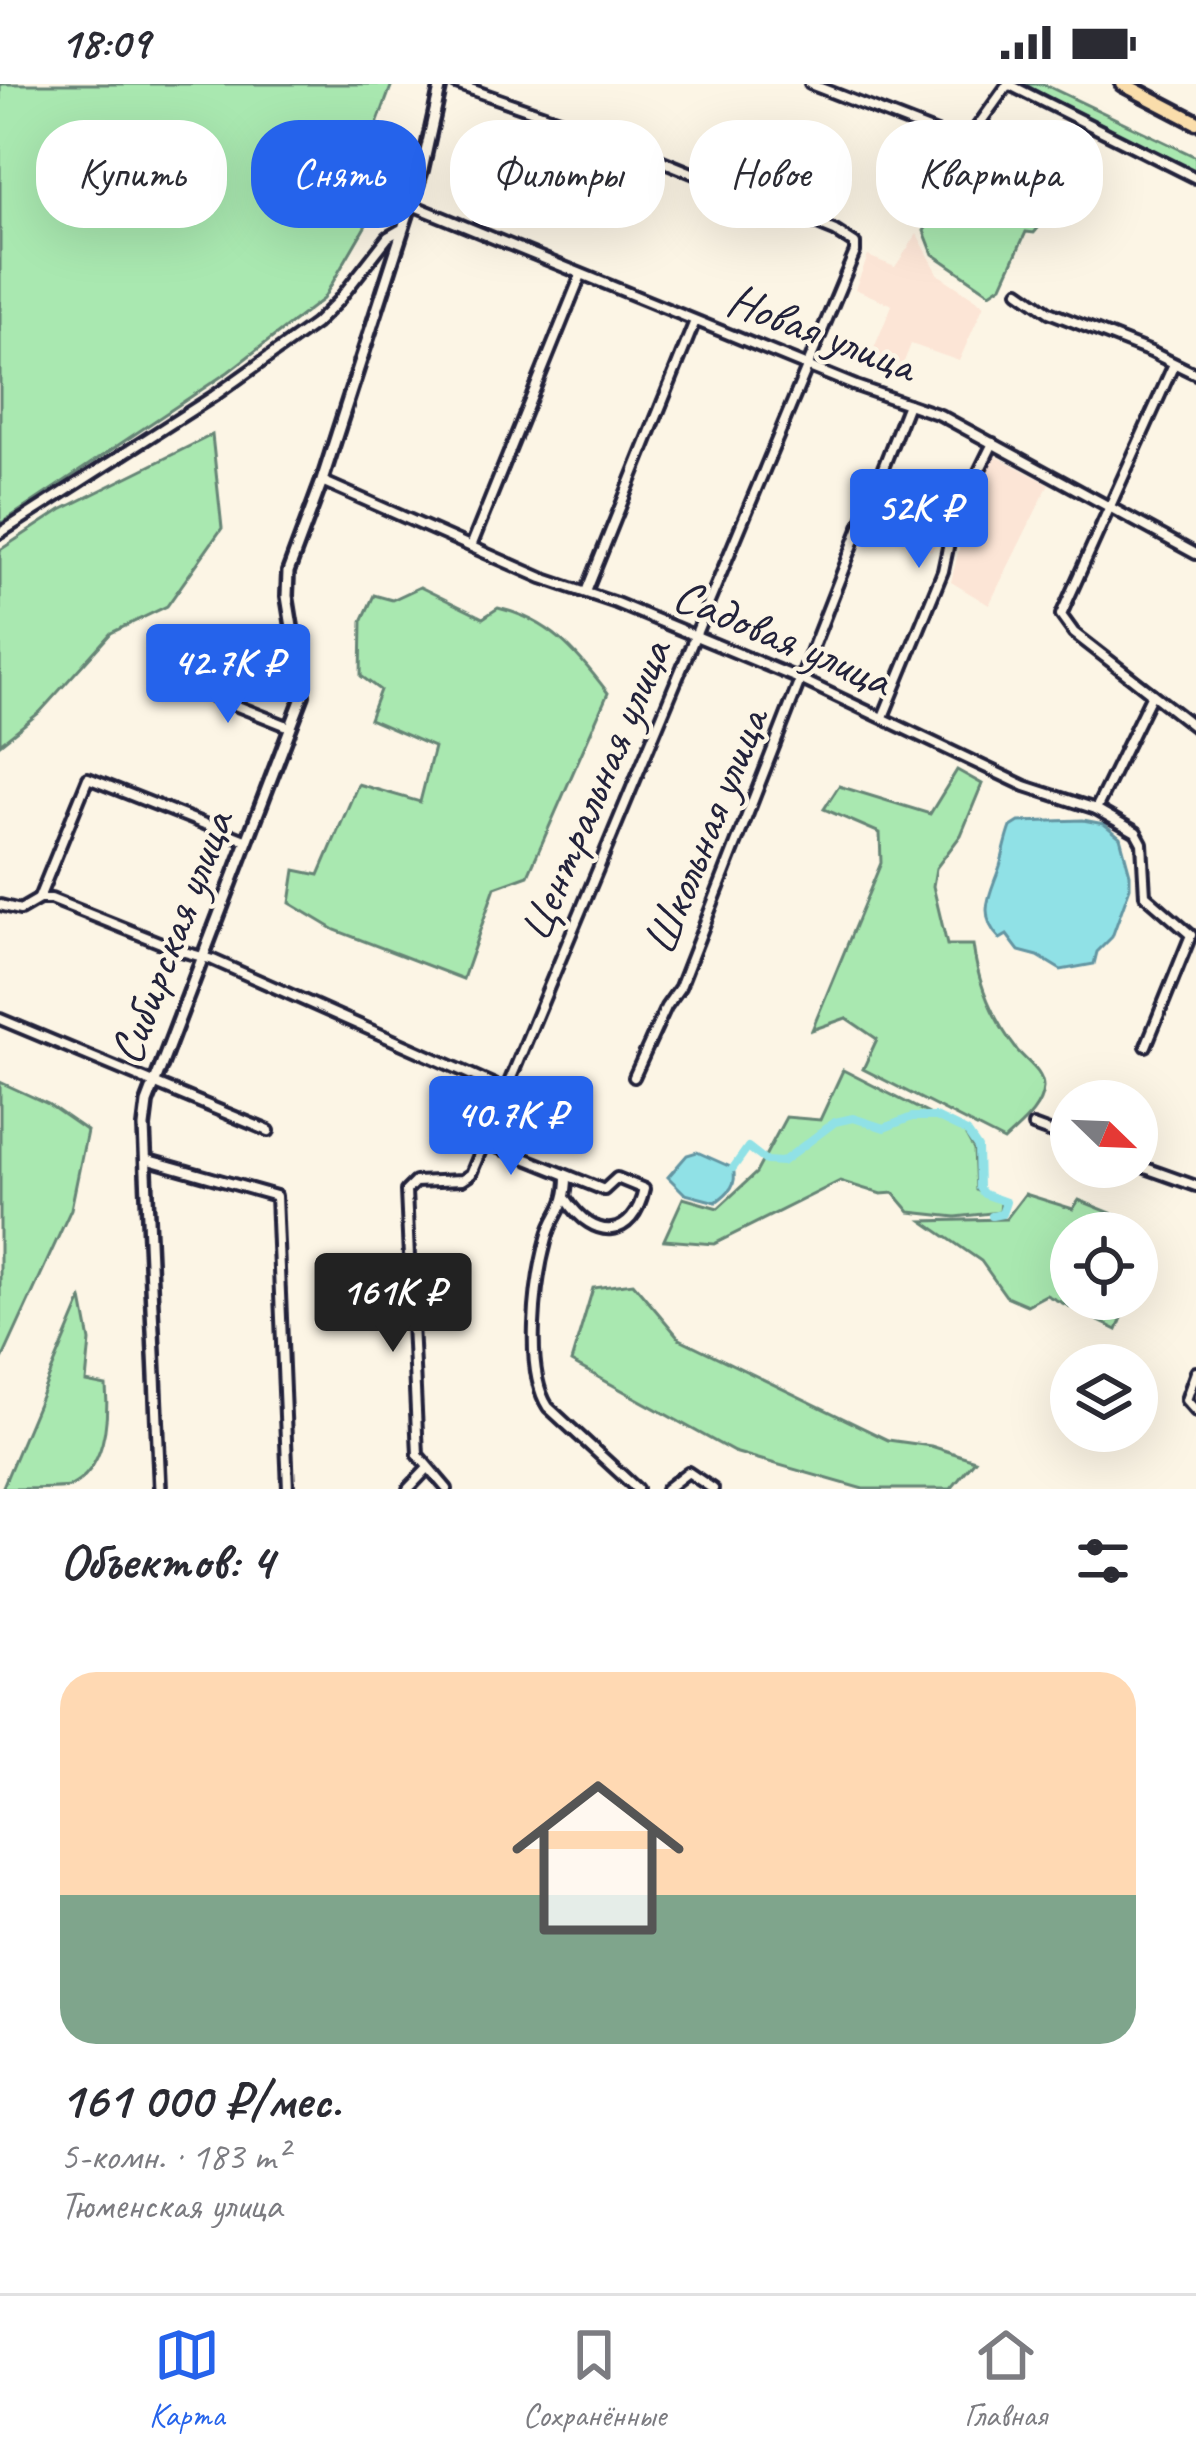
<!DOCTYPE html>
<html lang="ru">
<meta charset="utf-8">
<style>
body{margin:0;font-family:Caveat,sans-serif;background:#f7f7f7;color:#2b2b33;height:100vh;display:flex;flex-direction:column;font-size:45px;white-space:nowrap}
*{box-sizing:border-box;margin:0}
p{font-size:39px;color:#7c7c81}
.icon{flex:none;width:66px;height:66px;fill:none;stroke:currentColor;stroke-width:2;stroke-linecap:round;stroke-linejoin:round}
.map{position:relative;height:1405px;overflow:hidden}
.side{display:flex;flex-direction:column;background:#fff;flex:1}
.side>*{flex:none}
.guide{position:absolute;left:36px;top:36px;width:1125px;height:108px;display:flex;gap:24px}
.needle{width:78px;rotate:113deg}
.tools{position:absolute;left:1050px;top:996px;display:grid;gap:24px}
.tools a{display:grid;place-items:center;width:108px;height:108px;border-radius:50%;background:#fff;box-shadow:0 12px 48px #0002;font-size:60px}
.price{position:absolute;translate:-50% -102px;padding:0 27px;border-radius:12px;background:#2563eb;color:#fff;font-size:39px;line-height:78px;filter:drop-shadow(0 3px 6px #0008)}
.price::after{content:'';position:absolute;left:50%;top:72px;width:36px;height:27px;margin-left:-18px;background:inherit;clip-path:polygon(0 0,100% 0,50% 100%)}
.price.active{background:#222;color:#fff}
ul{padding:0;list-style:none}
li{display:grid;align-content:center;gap:24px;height:636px;padding:0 60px}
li+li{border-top:3px solid #e1e1e2}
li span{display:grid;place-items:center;height:372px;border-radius:36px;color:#555}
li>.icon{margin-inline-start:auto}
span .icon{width:216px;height:216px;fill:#fffc;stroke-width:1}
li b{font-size:51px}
h2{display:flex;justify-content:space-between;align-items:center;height:144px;padding:0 60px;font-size:51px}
.pill{padding:0 42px;border-radius:48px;background:#fff;box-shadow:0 12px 48px #0002;font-size:42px;line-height:108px}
.pill.active{background:#2563eb;color:#fff}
.status{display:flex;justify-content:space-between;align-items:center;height:84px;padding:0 60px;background:#fff;direction:ltr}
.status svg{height:33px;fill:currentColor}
.dock{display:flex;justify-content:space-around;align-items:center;height:168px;border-top:3px solid #e1e1e2;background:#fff;font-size:33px;color:#7c7c81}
.dock a{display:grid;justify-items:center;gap:6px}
.dock .active{color:#2563eb}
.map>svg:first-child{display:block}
</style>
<div class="status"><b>18:09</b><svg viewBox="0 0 49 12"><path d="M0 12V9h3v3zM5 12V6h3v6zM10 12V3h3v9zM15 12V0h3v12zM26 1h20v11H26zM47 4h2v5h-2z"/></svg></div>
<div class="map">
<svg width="1196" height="1405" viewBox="0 0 1196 1405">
<rect width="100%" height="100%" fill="#fcf5e5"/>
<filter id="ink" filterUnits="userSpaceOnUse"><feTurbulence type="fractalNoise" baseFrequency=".00833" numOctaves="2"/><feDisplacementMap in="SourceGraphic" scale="24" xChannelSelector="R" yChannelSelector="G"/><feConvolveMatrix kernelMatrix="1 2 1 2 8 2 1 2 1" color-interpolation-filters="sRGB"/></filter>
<g filter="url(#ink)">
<g fill="#fce5d6">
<polygon points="917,150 939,191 984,221 959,277 911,260 898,293 867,281 892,221 855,205 868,172 895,183"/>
<polygon points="994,371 1049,400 989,521 951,498 962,452 958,441"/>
<polygon points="929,394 958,406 932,467 903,455"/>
</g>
<g fill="#a9e8b0" stroke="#668576" stroke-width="3">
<polygon points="0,0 392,0 370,59 370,134 323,215 228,288 0,440"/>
<polygon points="1024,0 1043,0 1196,73 1196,91"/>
<polygon points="971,69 1048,104 1060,118 1034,149 1026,148 1002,201 990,209 933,170 924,147"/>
<polygon points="212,351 222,444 167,522 111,549 40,628 0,660 0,466 61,426"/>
<path d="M420,503L483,534L498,524C550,536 577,568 608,609L528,791L495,803L463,895L335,846L290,819L295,786L319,791L358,700L420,718L434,663L369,635L380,606L361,592L362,537L374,511L392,516Z"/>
<path d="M957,686L982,700L961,751L936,784L933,802L947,861H973C978,901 992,934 1017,966C1026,977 1044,988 1043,1004C1041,1027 1019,1042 1004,1057L863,985L877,955L846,934L812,946L881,779L880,749L824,725L839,702L930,730Z"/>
<polygon points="843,986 964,1048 974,1066 976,1106 1001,1118 1000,1128 956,1133 910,1128 894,1109 881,1110 840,1097 714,1160 664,1156 683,1114 718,1124 756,1089 786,1033 820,1036"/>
<polygon points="0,998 48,1020 87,1047 71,1125 0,1280"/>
<polygon points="1025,1110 1073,1125 1079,1116 1138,1140 1137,1149 1071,1149 1071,1215 1130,1215 1117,1246 1046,1211 1027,1221 1006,1212 981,1177 923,1137 1006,1135"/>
<polygon points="633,1199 680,1255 888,1356 931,1362 975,1376 951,1405 863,1405 734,1368 571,1278 593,1204"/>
<path d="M82,1215L90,1257L86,1298L106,1302C109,1337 105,1386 69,1403C52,1405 21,1405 2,1405Z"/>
</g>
<g fill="#90e1e6" stroke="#6495a2" stroke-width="3">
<path d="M1083,736L1104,740L1120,753L1130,790V803L1112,853L1097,868L1094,880L1061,886L1038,872L1019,867L1007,851L1000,855C976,830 991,809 1000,782C1004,769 1006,756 1011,743L1019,738Z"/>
<path d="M697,1068L733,1084C738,1101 729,1108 716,1118L685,1110L668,1093L687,1071Z"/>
</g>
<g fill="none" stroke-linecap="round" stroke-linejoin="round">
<polyline stroke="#90e1e6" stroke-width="8" points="733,1084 748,1063 766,1077 782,1078 835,1038 853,1034 884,1044 912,1033 936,1033 967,1048 978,1064 979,1104 984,1110 1006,1118 1002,1130 992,1132"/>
<g stroke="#22223b" stroke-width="16">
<g id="minor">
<polyline points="810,0 965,60 1008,0"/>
<polyline points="1008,0 1196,94"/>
<polyline points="410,120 856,302 940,331 1196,470"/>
<polyline points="1019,207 1049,228 1151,268 1196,290"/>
<polyline points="1174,280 1061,531 1074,549 1196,644"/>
<polyline points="322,397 542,494 616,519 802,596 1025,702 1096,725 1152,610"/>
<polyline points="0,449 214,312 315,240 338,217 388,153 400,146"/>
<polyline points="472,460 581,191"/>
<polyline points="586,508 695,237"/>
<polyline points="182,600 290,643"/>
<polyline points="883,633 943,487 953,440 993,359"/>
<polyline points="1096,725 1136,748 1142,759 1145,811 1191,851 1146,962"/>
<polyline points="39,814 88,694 245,756"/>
<polyline points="0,821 20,826 39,815 51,815 181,867 213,876 506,1006"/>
<polyline points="0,935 269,1047"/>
<polyline points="634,993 666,923 680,903 908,320"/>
<polyline points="1033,1042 1071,1056"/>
<path d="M484,1058L604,1106L617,1094L644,1105C633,1156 594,1157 567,1116"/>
<polyline points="145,1075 276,1112 288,1405"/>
<polyline points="1137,1081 1196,1102"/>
<path d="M567,1092C567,1126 554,1127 547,1154C535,1197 524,1286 548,1323L637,1405"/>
<polyline points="1196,1288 1186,1316 1196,1327"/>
<polyline points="408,1405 427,1385"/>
<polyline points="447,1405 418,1371 406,1107 415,1098 462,1096 471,1090 855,168 855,160 835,147 576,42 456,0"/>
<polyline points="666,1405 688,1388 713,1405"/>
</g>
</g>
<g stroke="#22223b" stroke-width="18">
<polyline id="tertiary" points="160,1405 144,1043 147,1019 303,611 287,512 288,488 322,397 422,86 441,0"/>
</g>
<g stroke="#22223b" stroke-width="21">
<polyline id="trunk" points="1123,0 1196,38"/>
</g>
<use href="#minor" stroke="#fcf5e5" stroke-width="8"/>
<use href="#tertiary" stroke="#fcf5e5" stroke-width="9"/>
<use href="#trunk" stroke="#faddab" stroke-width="12"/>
</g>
</g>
<g text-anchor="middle" stroke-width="9" stroke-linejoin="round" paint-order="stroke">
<g font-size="48" fill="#22223b" stroke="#fcf5e5">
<text transform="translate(822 247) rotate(21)" y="17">Новая улица</text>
<text transform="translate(783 552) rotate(23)" y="17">Садовая улица</text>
<text transform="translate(593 706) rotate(-67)" y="17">Центральная улица</text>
<text transform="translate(704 747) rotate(-68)" y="17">Школьная улица</text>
<text transform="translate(170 853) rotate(-69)" y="17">Сибирская улица</text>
</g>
</g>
</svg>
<div class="tools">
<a><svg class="needle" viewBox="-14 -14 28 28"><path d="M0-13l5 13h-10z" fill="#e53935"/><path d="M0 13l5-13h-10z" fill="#7c7c81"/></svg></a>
<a><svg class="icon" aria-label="locate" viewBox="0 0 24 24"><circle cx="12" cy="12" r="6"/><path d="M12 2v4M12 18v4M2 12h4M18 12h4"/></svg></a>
<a><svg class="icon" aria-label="layers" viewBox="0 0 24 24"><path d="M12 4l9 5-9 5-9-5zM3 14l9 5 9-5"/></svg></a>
</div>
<b class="price" style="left:919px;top:487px">52K ₽</b>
<b class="price" style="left:228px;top:642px">42.7K ₽</b>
<b class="price" style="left:511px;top:1094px">40.7K ₽</b>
<b class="price active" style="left:393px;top:1271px">161K ₽</b>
<div class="guide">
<a class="pill">Купить</a>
<a class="pill active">Снять</a>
<a class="pill">Фильтры</a>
<a class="pill">Новое</a>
<a class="pill">Квартира</a>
</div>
</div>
<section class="side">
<h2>Объектов: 4<svg class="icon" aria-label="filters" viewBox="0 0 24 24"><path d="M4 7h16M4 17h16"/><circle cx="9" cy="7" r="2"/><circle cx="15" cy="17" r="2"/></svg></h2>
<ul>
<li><span style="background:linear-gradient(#ffd9b3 60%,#7fa58c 0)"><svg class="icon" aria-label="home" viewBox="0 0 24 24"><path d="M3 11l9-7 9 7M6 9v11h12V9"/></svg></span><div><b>161 000 ₽/мес.</b><p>5-комн. · 183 m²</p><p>Тюменская улица</p></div></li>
</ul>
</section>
<nav class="dock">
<a class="active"><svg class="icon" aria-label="map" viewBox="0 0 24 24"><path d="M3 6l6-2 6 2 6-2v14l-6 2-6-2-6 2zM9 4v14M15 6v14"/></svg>Карта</a>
<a><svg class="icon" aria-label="saved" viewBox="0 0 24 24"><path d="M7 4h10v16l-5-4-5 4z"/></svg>Сохранённые</a>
<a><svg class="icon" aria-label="home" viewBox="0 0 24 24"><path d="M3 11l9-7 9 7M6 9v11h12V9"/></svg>Главная</a>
</nav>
